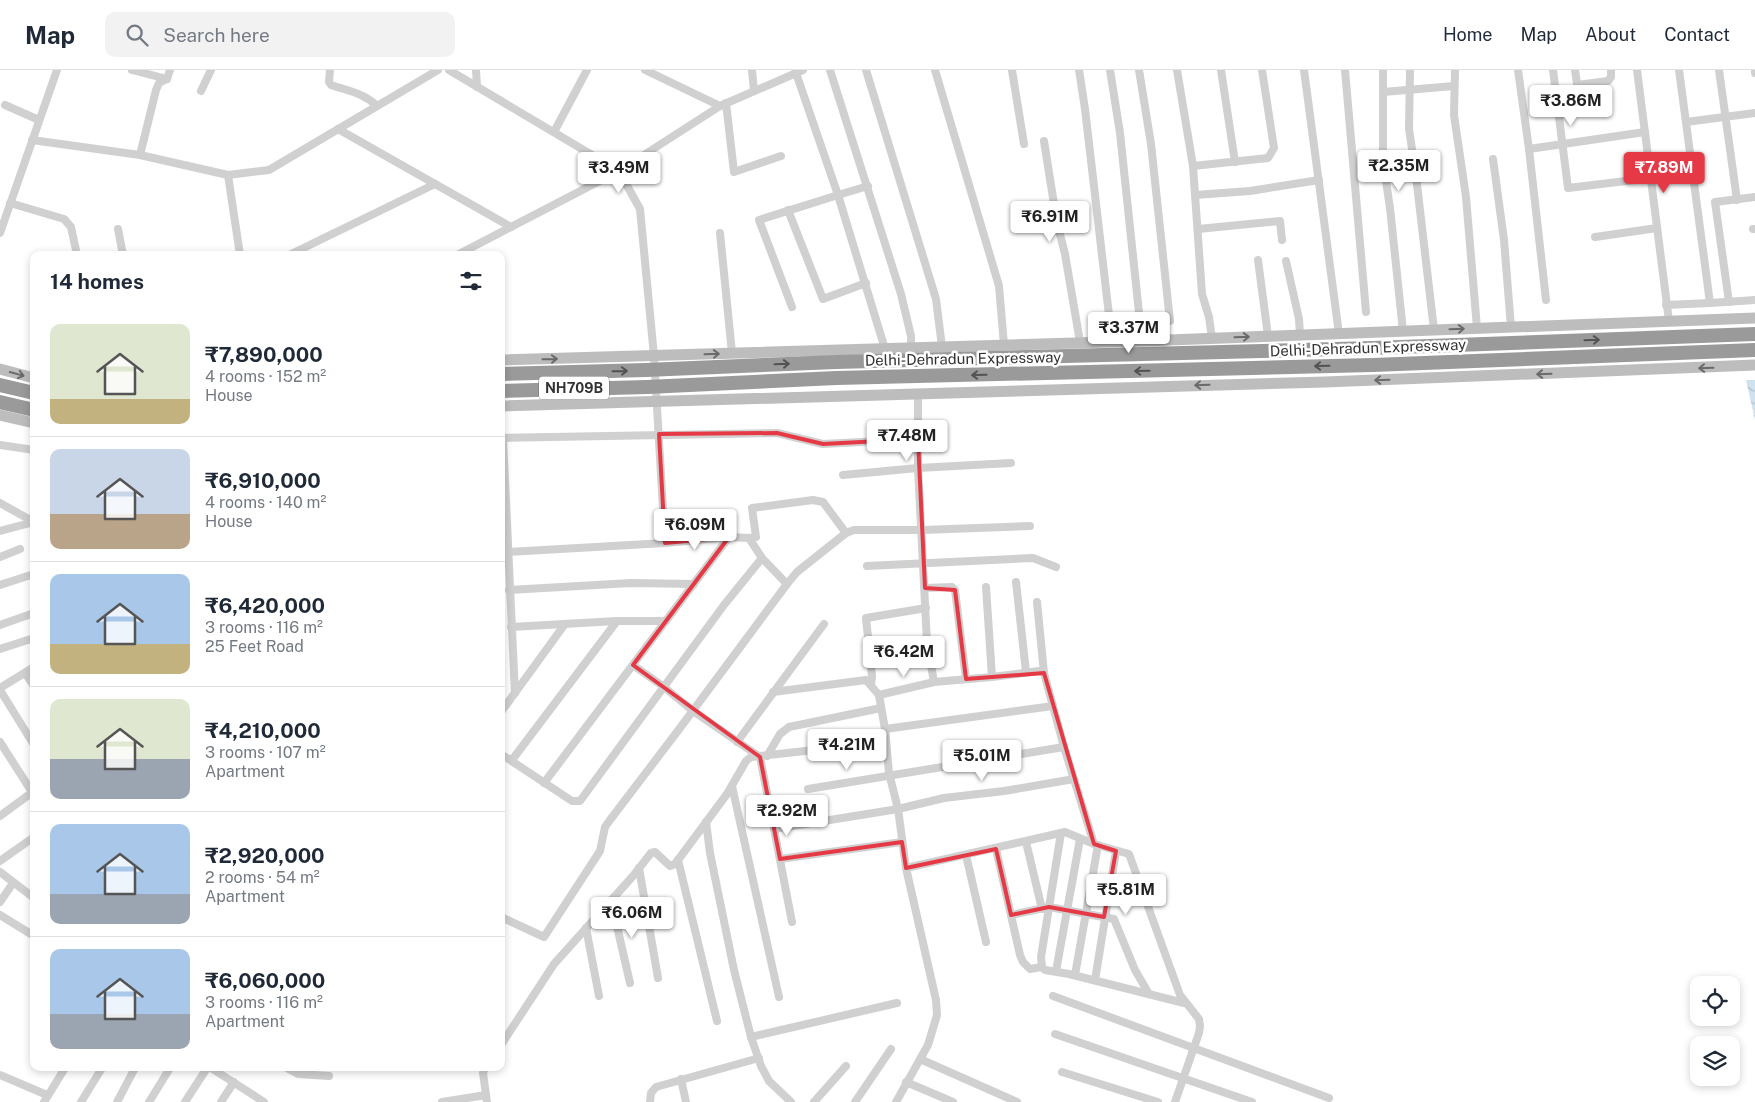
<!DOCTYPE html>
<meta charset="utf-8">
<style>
body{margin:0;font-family:"Public Sans",sans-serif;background:#f2f2f3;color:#1f2937;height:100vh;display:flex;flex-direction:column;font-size:19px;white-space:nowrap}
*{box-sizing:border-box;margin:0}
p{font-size:16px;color:#747a83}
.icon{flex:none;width:28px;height:28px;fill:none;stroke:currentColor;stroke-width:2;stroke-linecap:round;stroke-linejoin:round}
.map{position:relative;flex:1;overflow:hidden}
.sheet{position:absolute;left:30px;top:181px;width:475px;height:820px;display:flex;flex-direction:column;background:#fff;border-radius:10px;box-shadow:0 2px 8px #0003}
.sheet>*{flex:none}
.controls{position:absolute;left:1690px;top:906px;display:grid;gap:10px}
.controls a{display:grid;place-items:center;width:50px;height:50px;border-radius:10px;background:#fff;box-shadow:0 2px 8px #0003;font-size:25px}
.price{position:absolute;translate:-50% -42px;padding:0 11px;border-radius:5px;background:#fff;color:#222;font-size:16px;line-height:32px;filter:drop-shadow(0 1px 2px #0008)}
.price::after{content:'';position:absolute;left:50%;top:30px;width:15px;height:11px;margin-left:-8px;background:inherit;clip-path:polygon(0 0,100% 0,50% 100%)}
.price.current{background:#e63946;color:#fff}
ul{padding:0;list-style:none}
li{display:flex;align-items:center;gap:15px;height:125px;padding:0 20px}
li+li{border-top:1px solid #e0e1e3}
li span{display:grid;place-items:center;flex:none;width:140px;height:100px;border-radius:10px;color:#555}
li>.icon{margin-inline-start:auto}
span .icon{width:60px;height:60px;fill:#fffc;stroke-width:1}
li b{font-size:21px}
h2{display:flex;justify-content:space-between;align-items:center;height:60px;padding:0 20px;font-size:21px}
header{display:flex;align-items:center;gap:30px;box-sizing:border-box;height:70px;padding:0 25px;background:#fff;border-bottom:1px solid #e0e1e3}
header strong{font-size:24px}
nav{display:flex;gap:28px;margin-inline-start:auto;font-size:18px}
.search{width:350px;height:45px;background:#f2f2f3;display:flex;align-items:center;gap:12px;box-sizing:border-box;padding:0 18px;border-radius:10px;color:#747a83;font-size:19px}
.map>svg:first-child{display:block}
</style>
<header>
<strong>Map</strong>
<div class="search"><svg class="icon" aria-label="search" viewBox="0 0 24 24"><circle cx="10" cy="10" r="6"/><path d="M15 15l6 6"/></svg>Search here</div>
<nav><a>Home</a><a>Map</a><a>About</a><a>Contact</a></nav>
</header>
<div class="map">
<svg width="1755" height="1032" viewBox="0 0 1755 1032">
<defs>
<pattern id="water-waves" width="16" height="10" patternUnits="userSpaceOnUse" patternTransform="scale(1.25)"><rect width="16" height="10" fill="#cfe2ee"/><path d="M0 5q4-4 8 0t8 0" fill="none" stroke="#b2c2cd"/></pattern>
</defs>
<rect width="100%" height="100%" fill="#fff"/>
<polygon fill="url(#water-waves)" points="1746,310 1755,310 1755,350"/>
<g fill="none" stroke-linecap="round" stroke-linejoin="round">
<g stroke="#d0d0d0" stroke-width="8">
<polyline points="132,0 167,9"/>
<polyline points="170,0 167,9 159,13 156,20 140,85 228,105 269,100 438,0"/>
<path d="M330,0L329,12L331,15C348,21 364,23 377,36"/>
<polyline points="449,0 619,101 640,139 654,286 665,473"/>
<polyline points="476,0 477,17"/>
<polyline points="645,0 720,36"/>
<polyline points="752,0 754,21"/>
<polyline points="830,0 901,224 911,266 911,278"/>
<polyline points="866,0 936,229 942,277"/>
<polyline points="935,0 999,216 1004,275"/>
<polyline points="1012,0 1024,74"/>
<polyline points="1079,0 1085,39 1112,271"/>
<polyline points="1110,0 1120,63 1142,271"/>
<polyline points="1139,0 1151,74 1170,251"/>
<polyline points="1177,0 1193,96 1202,224 1209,247 1212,268"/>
<polyline points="1221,0 1235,92"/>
<polyline points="1304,0 1339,264"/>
<polyline points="1345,0 1366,242"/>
<polyline points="1383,0 1383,91 1390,138 1403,261"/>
<polyline points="1410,0 1409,59 1416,106 1434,260"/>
<polyline points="1455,0 1454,45 1466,127 1477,258"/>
<polyline points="1518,0 1529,79 1546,230"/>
<polyline points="1553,0 1568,118 1651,108"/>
<polyline points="1575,0 1580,35"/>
<polyline points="1637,0 1669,251"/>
<polyline points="1679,0 1710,233 1755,230"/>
<polyline points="1719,0 1737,130"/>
<polyline points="1755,0 1755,3"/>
<polyline points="1577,15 1608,11 1611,7 1611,0"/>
<polyline points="201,21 211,0"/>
<polyline points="1383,22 1454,16"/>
<polyline points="726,33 734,102 781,86"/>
<polyline points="5,35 39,50"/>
<polyline points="1686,52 1755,43"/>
<polyline points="338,59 511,157"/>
<polyline points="554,62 587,0"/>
<polyline points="32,70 140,85"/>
<polyline points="1044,71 1057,153 1065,184 1080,272"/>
<polyline points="1529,79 1645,62"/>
<polyline points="1493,89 1504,170 1511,257"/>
<polyline points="1193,96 1268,88 1274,78 1262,0"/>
<polyline points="228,105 240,185"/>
<polyline points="868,116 838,125 885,279"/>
<polyline points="1195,125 1250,121 1319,110"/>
<polyline points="10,133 64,149 71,157 77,185"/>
<polyline points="788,140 823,229 866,213"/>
<polyline points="118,159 123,185"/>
<polyline points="1198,159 1280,151 1282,170"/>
<polyline points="1753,159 1755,159"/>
<polyline points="0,163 57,0"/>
<polyline points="720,163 732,283"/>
<polyline points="1595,167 1657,158"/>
<polyline points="289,185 435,114"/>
<polyline points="457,185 619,101 720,36 803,0"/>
<polyline points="1258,190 1268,266"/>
<polyline points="1286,191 1299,249 1300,265"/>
<polyline points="1729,232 1715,132 1755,127"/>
<polyline points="1666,235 1710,233"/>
<polyline points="792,237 759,150 838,125 796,3"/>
<polyline points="918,324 918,398 927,573 934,612"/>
<polyline points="501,368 777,363 823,374 918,369"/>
<polyline points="503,368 515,623"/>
<polyline points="0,375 34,380"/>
<polyline points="843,405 918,398 1011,393"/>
<polyline points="0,433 34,452"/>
<polyline points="0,461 34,452"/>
<polyline points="749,468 762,488 787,514"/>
<polyline points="508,482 665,473 729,467 749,468 756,467 752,438 813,430 823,432 846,463"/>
<polyline points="0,487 20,479"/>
<polyline points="867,496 1033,488 1056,497"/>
<polyline points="1016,512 1026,602"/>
<polyline points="0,515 34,504"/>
<polyline points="986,517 992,607"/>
<polyline points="925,518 952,517 955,520 966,609"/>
<polyline points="509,520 631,513 694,514"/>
<polyline points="1037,532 1044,603 1064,677 1094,774 1129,784 1180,925 1199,949 1200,956 1199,963 1175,1032"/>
<polyline points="0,555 34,543"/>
<polyline points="511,557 617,551 666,551"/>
<polyline points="0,579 34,568"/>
<polyline points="633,595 664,617 693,641 760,687 792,852"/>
<polyline points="25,603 34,616"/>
<polyline points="871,615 872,606 866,548 926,538"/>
<polyline points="0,618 34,597"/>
<polyline points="0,620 34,675"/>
<polyline points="773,622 866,610 879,625 885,659 889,703 898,739 906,798 936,930 937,945 928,975 896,1032"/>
<polyline points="879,625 934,612 992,607 1039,601 1044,603"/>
<polyline points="501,642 565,554"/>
<polyline points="885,659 1053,636"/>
<polyline points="0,672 32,722"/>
<polyline points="737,672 824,554"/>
<polyline points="501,684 572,731 580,731 724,535 762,488"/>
<polyline points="767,686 780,664 789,657 881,638"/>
<polyline points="512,690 617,551"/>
<polyline points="544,713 729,467"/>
<polyline points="732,716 779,927"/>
<polyline points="808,719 1064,677"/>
<polyline points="0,746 34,721"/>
<polyline points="706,752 710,783 734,900 751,967 761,996 769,1011 791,1032"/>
<polyline points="774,759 898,739 944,728 1004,721 1074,709"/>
<polyline points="1061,763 1041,887 1042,897 1045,900 1069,904 1184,933"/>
<polyline points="1026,772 1042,839"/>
<polyline points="996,779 1020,885 1023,892 1030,899 1042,897"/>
<polyline points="966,785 986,872"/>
<polyline points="780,789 902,772"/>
<polyline points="678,790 717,951"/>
<polyline points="0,791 34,767"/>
<polyline points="639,798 658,908"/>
<polyline points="906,798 1065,762 1094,774"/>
<polyline points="0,802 34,828"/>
<polyline points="611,830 630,913"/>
<polyline points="0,832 13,813"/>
<polyline points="0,845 34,866"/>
<polyline points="1011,845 1049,837 1114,849 1135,900 1149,924"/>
<polyline points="501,847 544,867 600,781 605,757 610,750 680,658 787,514 797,502 846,463 854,460 922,460 1030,456"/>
<polyline points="586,858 599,926"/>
<polyline points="1056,901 1080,769"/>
<polyline points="1075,905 1098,775"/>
<polyline points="1095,910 1116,781"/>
<polyline points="1053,926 1329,1028"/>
<polyline points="1055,964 1252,1032"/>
<polyline points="751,967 897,933"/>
<polyline points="501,975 554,894 633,806 651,783 655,782 670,796 675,794 727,724 746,691 751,687 886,672"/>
<polyline points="920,989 1017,1032"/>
<polyline points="211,998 264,1032"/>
<polyline points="287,998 298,1004 329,1006"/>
<polyline points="485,998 483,1003 487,1032"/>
<polyline points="1062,1002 1158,1032"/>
<polyline points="0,1005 47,1025"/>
<polyline points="681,1009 686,1032"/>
<polyline points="906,1012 953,1032"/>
<polyline points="44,1032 65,998"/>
<polyline points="81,1032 102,998"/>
<polyline points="117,1032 135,998"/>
<polyline points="149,1032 170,998"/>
<polyline points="185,1032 207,998"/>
<polyline points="221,1032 234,1012"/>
<polyline points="442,1032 486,1025"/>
<polyline points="650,1032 651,1023 656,1017 759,988"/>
<polyline points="814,1032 846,996"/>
<polyline points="855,1032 891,979"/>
</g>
<g stroke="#bdbdbd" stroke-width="11">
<polyline points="501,290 1142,271 1755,248"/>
<polyline points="0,299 34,308"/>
<polyline points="501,336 1325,312 1755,295"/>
<polyline points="0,345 34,353"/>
</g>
<g stroke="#9a9a9a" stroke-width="14">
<polyline points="501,304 646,300"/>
<polyline points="0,315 34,323"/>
<polyline points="501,321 647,317"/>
<polyline points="0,332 34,340"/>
</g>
<g stroke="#9a9a9a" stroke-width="14">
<polyline points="646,300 836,292 1373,278 1755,264"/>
<polyline points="647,317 836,308 1373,295 1755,280"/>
</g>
</g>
<defs><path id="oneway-shaft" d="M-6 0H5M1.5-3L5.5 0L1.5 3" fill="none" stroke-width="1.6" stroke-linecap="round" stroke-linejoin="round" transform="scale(1.25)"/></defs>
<g stroke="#6a6a6a">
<use href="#oneway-shaft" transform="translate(1457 259) rotate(-2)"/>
<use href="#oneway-shaft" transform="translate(1242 267) rotate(-2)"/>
<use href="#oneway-shaft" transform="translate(712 284) rotate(-2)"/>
<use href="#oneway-shaft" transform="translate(550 289) rotate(-1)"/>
<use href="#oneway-shaft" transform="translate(1706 298) rotate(178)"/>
<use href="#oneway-shaft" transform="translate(17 304) rotate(15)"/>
<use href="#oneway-shaft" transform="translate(1544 304) rotate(178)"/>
<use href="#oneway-shaft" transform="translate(1382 310) rotate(178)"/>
<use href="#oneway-shaft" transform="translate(1202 315) rotate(178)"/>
</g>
<g stroke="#525252">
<use href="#oneway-shaft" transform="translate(1592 270) rotate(-2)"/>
<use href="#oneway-shaft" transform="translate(782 294) rotate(-2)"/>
<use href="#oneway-shaft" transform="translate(1322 296) rotate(179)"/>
<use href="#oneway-shaft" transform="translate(620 301) rotate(-1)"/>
<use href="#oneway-shaft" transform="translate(1142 301) rotate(179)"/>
<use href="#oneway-shaft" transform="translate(979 305) rotate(179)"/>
</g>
<path fill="none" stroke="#e63946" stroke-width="4" stroke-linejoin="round" d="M777,363L823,374L918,369L925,518L955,520L966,609L1044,603L1094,774L1116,781L1104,847L1049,837L1011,845L996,779L906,798L902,772L780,789L760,687L633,595L729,467L665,473L659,364Z"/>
<g text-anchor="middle" stroke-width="5" stroke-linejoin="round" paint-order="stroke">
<rect fill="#fff" stroke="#707070" stroke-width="1" x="539" y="306.5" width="70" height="23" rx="4"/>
<g font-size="14" font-weight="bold" fill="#333">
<text x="574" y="323">NH709B</text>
</g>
<g font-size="15" fill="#333" stroke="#fff">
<text transform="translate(1368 278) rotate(-2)" y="5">Delhi-Dehradun Expressway</text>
<text transform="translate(963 289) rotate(-1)" y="5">Delhi-Dehradun Expressway</text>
</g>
</g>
</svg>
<div class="controls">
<a><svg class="icon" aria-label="locate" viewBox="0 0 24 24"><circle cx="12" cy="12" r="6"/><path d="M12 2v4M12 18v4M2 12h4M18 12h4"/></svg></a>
<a><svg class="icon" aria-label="layers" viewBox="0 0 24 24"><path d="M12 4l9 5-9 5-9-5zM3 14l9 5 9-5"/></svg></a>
</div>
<b class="price" style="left:1571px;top:57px">₹3.86M</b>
<b class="price" style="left:1399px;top:122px">₹2.35M</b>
<b class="price" style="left:619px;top:124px">₹3.49M</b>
<b class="price current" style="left:1664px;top:124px">₹7.89M</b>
<b class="price" style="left:1050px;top:173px">₹6.91M</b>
<b class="price" style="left:1129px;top:284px">₹3.37M</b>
<b class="price" style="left:907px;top:392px">₹7.48M</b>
<b class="price" style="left:695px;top:481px">₹6.09M</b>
<b class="price" style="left:904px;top:608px">₹6.42M</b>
<b class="price" style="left:847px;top:701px">₹4.21M</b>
<b class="price" style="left:982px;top:712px">₹5.01M</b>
<b class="price" style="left:787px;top:767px">₹2.92M</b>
<b class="price" style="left:1126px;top:846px">₹5.81M</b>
<b class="price" style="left:632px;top:869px">₹6.06M</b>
<section class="sheet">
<h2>14 homes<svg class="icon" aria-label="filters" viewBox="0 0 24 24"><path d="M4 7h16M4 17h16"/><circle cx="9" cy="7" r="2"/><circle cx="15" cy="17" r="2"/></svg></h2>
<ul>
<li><span style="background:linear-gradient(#dfe7d0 75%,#c2b280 0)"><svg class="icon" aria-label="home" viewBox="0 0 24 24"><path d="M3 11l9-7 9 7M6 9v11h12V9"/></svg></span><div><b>₹7,890,000</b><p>4 rooms · 152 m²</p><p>House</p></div></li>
<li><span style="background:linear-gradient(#c9d6e8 65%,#b9a48a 0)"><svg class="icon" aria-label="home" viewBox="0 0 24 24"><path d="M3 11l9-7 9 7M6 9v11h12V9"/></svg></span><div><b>₹6,910,000</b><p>4 rooms · 140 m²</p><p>House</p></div></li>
<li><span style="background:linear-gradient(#a9c7e8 70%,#c2b280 0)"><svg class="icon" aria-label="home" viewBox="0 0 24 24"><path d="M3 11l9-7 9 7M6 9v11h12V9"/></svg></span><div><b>₹6,420,000</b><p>3 rooms · 116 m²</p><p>25 Feet Road</p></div></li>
<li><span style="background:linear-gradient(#dfe7d0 60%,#9aa5b1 0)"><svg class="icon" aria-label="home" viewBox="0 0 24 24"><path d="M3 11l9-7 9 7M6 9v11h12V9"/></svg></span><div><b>₹4,210,000</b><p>3 rooms · 107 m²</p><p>Apartment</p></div></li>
<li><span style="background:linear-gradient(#a9c7e8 70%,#9aa5b1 0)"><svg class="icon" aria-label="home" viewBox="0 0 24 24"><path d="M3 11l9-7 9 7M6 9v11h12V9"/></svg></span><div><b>₹2,920,000</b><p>2 rooms · 54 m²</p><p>Apartment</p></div></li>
<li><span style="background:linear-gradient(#a9c7e8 65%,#9aa5b1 0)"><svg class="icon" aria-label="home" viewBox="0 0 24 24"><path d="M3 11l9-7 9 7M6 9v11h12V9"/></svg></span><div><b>₹6,060,000</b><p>3 rooms · 116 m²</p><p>Apartment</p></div></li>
</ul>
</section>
</div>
